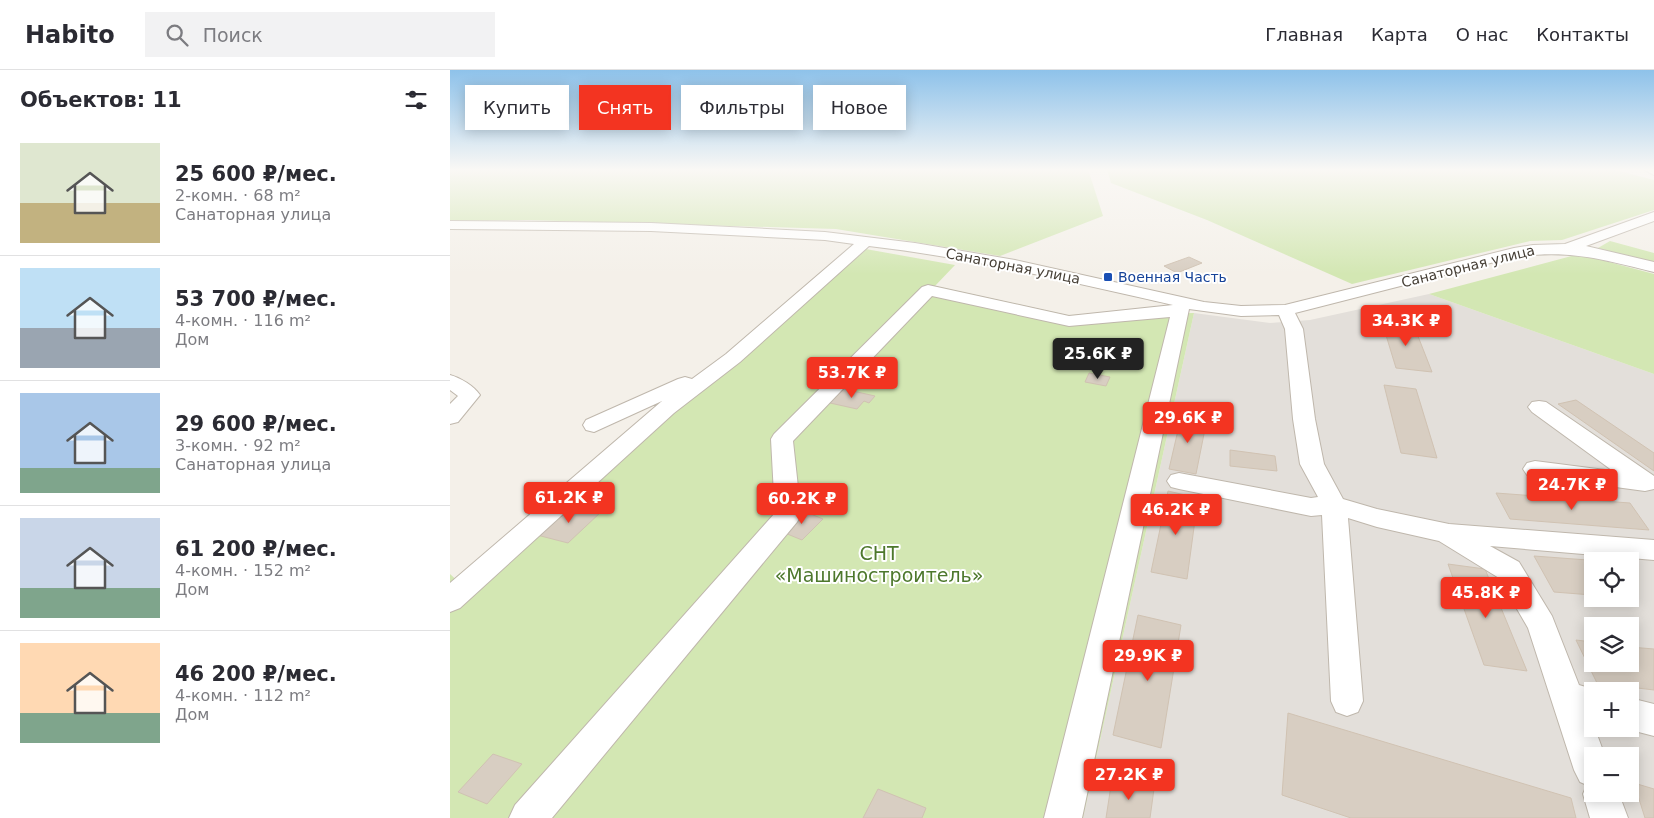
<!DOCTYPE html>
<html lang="ru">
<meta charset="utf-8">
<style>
body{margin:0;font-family:"DejaVu Sans",sans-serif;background:#f2f2f3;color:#2b2b33;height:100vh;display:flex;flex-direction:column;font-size:19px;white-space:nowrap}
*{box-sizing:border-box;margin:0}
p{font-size:16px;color:#7c7c81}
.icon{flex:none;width:28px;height:28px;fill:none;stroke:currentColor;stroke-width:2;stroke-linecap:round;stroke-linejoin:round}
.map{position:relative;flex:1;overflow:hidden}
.panel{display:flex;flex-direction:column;background:#fff;width:450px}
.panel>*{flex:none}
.banner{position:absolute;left:15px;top:15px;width:475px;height:45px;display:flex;gap:10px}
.fabs{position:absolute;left:1134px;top:482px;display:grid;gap:10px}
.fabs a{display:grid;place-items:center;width:55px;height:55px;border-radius:0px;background:#fff;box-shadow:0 2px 12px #0003;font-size:25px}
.price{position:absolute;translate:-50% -42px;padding:0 11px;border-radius:5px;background:#f33421;color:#fff;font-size:16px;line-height:32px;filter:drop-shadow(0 1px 2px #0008)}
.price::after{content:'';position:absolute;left:50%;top:30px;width:15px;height:11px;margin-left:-8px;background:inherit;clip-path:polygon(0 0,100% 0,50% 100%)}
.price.current{background:#222;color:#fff}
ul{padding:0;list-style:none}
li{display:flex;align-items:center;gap:15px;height:125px;padding:0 20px}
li+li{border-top:1px solid #e1e1e2}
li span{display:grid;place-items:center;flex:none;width:140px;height:100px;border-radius:0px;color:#555}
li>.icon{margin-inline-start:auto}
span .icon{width:60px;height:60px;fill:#fffc;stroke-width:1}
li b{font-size:21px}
h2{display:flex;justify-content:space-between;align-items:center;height:60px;padding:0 20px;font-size:21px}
.tag{padding:0 18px;border-radius:0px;background:#fff;box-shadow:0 2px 12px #0003;font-size:18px;line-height:45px}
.tag.current{background:#f33421;color:#fff}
header{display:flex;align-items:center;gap:30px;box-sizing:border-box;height:70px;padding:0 25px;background:#fff;border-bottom:1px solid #e1e1e2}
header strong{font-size:24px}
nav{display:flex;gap:28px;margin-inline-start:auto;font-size:18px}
.search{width:350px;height:45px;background:#f2f2f3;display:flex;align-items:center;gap:12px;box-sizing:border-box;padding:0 18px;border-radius:0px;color:#7c7c81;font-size:19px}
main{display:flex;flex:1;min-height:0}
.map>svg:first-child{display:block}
</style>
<header>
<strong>Habito</strong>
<div class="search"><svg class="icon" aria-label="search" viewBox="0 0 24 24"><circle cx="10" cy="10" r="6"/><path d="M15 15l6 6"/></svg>Поиск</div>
<nav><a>Главная</a><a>Карта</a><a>О нас</a><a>Контакты</a></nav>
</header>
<main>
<section class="panel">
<h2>Объектов: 11<svg class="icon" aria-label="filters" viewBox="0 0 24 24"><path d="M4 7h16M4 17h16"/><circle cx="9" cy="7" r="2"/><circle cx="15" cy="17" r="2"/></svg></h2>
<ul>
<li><span style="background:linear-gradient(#dfe7d0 60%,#c2b280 0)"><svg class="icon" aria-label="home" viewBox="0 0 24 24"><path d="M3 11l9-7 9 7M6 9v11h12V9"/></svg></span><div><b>25 600 ₽/мес.</b><p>2-комн. · 68 m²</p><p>Санаторная улица</p></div></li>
<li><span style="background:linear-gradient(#bfe0f5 60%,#9aa5b1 0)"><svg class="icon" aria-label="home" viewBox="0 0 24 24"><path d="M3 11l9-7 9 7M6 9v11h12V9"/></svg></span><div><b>53 700 ₽/мес.</b><p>4-комн. · 116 m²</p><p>Дом</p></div></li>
<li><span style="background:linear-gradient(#a9c7e8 75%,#7fa58c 0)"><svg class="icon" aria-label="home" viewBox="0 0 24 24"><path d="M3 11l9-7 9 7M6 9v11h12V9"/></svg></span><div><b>29 600 ₽/мес.</b><p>3-комн. · 92 m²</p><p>Санаторная улица</p></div></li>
<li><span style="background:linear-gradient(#c9d6e8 70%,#7fa58c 0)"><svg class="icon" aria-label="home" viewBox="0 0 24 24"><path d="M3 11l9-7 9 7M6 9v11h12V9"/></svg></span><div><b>61 200 ₽/мес.</b><p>4-комн. · 152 m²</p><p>Дом</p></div></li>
<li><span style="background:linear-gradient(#ffd9b3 70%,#7fa58c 0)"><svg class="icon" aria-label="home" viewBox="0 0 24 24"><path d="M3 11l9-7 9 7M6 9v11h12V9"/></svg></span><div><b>46 200 ₽/мес.</b><p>4-комн. · 112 m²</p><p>Дом</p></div></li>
</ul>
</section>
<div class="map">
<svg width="1204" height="748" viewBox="0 0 1204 748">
<rect width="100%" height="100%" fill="#f4f0e9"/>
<path fill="#e3dfda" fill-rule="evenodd" d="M979,224L1204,304V748H633L744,243L820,253L860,250ZM1142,491H1180V529H1142ZM1142,556H1180V594H1142ZM1142,621H1180V659H1142ZM1142,686H1180V724H1142Z"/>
<g fill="#d3e7b3">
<polygon points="0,99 638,99 653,146 550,186 386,159 78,150 0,151"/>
<polygon points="657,99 1162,99 1204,110 1204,140 1112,170 1080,171 902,214 757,150 661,113"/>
<polygon points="1160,171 1204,183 1204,193 1148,178"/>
<polygon points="410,178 505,195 485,216 617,245 744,243 633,748 0,748 0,504 16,519"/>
<polygon points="1129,184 1204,204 1204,304 979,224"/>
</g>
<g fill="#d8cec2" stroke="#d0c2b2">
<polygon points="739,187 752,193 727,203 714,196"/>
<polygon points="932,252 964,256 982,302 946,298"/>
<polygon points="639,303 660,307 656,316 635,312"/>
<polygon points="934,315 966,319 987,388 951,383"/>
<polygon points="394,319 425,326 419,333 414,331 407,339 380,333"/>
<polygon points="1126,330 1204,383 1204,401 1108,334"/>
<polygon points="732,343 757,349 746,404 719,399"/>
<polygon points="780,380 825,386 827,401 780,396"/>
<polygon points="718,421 748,428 737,509 701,502"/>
<polygon points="1046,423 1180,433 1199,460 1060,449"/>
<polygon points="120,435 151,442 118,473 87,465"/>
<polygon points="351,440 373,449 352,470 330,461"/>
<polygon points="1084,486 1151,491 1142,491 1142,525 1104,522"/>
<polygon points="998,494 1035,499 1077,601 1034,595"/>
<polygon points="688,545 731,555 711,678 663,665"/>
<polygon points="1126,570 1142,572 1142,594 1180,594 1180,577 1204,579 1204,620 1147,613"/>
<polygon points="838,643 1121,728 1126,748 901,748 832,725"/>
<polygon points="43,684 72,694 37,734 8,722"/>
<polygon points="662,709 704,719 700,748 656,748"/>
<polygon points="1184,713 1204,719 1204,748 1195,748"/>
<polygon points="428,719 476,738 472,748 413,748"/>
</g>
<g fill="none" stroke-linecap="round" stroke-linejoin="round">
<g stroke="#bfb7ac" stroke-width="2">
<g id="minor">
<polygon points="1193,99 1204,99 1204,105"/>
<path d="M1204,142V151L1136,176L1204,192V202C1152,189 1118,179 1064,187L845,243L853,259L865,349L874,394L893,429L927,439L999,454L1204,470V490L1040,476L1069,492L1102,546L1129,615L1149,621H1142V659H1145L1155,686H1142V724H1169L1178,748H1140L1133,724L1137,715L1130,712L1124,700L1078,558L1049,508L989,471L927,457L898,448L913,631L908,642L897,646L886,642L881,631L872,445L861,446L729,419L721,417L717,411L721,405L729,403L861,428L868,427L850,394L843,349L835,259L829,245L791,246L739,239L632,748H594L720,247L619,256L482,226L343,371L351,445L347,452L102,748H59L65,735L325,443L321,369L324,364L472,217L478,215L619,246L723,235C622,212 522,188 419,176L290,292L224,343L10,538L0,542V513L212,331L144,362L136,360L133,355L136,350L228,309L235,307L242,309L276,284L404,174L375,170L201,161L0,159V151L201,153L375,162L465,173L565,190L754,232L791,236L835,235L1064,178L1083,175L1115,174Z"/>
<path d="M0,305C11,308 24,316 30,325L8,352L0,354V334L8,326L0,320Z"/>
<polygon points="1089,331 1096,332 1204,406 1204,419 1195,421 1077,405 1073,399 1077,393 1085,391 1163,401 1082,342 1078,337 1082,332"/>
<polygon points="1180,628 1204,634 1204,666 1177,659 1180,659"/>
</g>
</g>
<use href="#minor" fill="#fff" fill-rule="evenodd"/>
</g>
<linearGradient id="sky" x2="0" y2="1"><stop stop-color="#8ec2ea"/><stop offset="0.49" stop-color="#faf8f5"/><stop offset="1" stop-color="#faf8f5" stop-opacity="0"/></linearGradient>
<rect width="1204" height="204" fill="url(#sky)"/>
<rect fill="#1a4fb4" stroke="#fff" stroke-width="2" x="653" y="202" width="10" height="10" rx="2.5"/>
<g text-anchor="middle" stroke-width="4" stroke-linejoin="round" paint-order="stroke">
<g font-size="14" fill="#474037" stroke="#fff">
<text transform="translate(563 196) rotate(11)" y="5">Санаторная улица</text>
<text transform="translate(1018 196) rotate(-14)" y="5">Санаторная улица</text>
</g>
<g font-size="14" fill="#164399" stroke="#fff" text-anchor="start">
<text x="668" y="212">Военная Часть</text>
</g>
<g font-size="19" fill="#4d782c" stroke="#fff">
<text x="429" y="490">СНТ<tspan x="429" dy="22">«Машиностроитель»</tspan></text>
</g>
</g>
</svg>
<div class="fabs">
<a><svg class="icon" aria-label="locate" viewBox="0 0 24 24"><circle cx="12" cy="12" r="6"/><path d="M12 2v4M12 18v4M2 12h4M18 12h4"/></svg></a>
<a><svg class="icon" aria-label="layers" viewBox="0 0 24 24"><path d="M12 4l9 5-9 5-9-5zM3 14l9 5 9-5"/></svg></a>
<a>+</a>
<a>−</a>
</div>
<b class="price" style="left:956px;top:277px">34.3K ₽</b>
<b class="price current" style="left:648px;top:310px">25.6K ₽</b>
<b class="price" style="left:402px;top:329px">53.7K ₽</b>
<b class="price" style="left:738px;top:374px">29.6K ₽</b>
<b class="price" style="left:1122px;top:441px">24.7K ₽</b>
<b class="price" style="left:119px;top:454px">61.2K ₽</b>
<b class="price" style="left:352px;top:455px">60.2K ₽</b>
<b class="price" style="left:726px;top:466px">46.2K ₽</b>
<b class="price" style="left:1036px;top:549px">45.8K ₽</b>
<b class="price" style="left:698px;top:612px">29.9K ₽</b>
<b class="price" style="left:679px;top:731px">27.2K ₽</b>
<div class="banner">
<a class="tag">Купить</a>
<a class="tag current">Снять</a>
<a class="tag">Фильтры</a>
<a class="tag">Новое</a>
</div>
</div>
</main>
